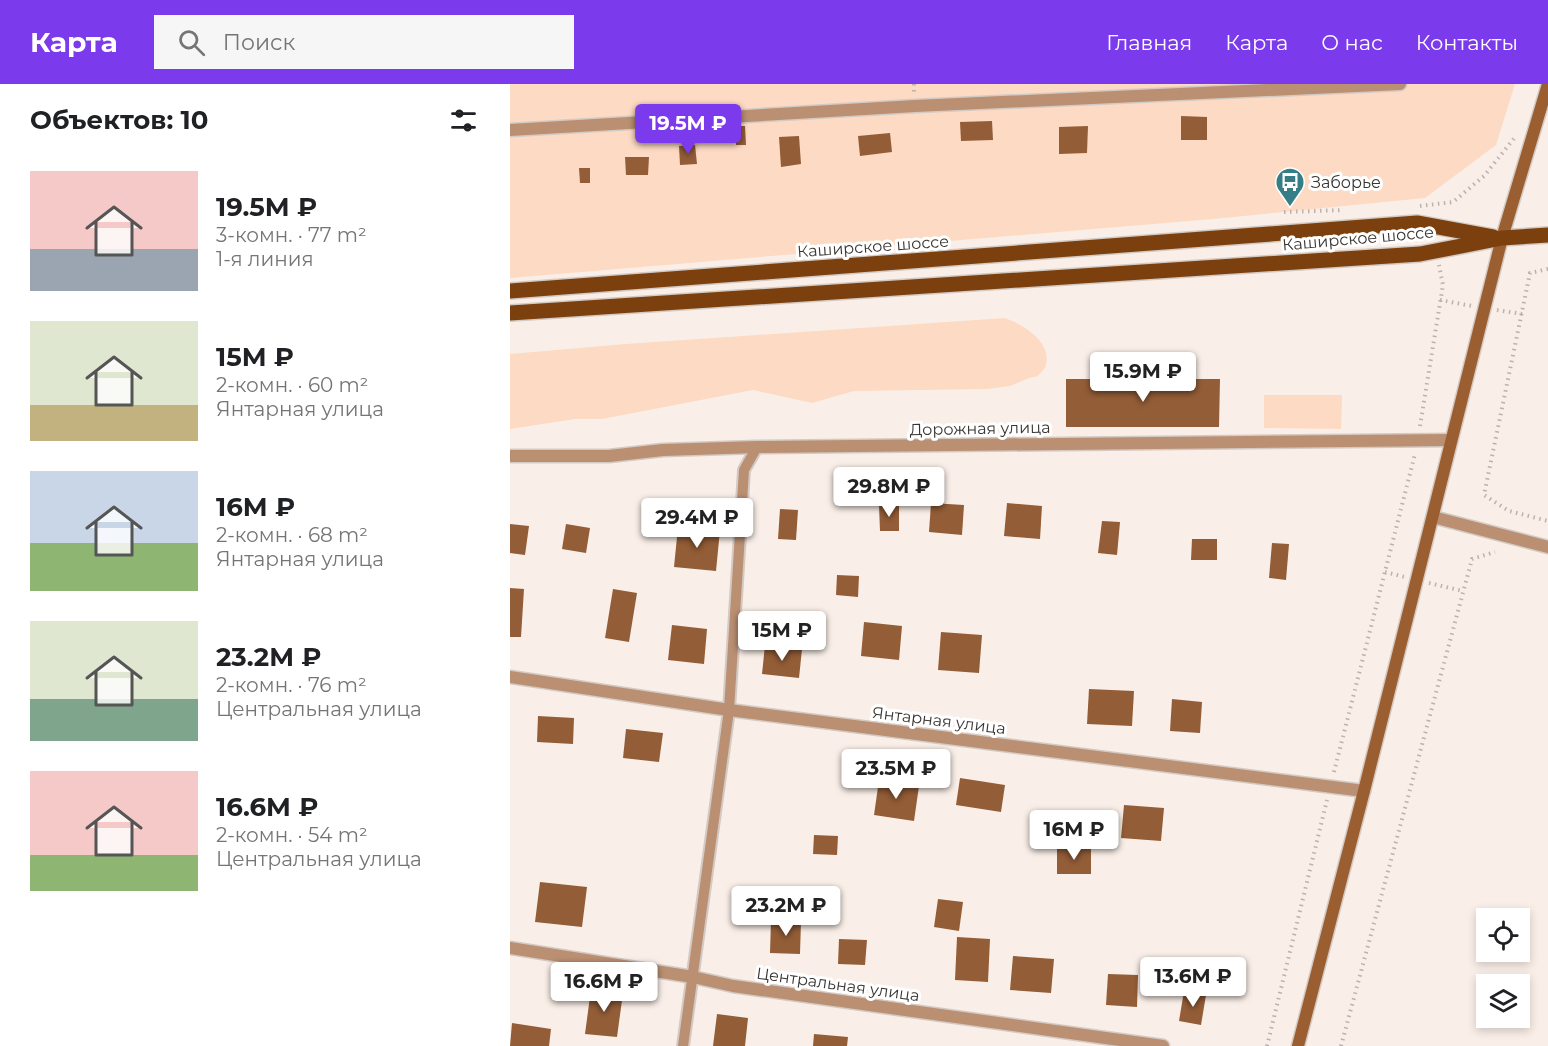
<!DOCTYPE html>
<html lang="ru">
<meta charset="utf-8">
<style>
body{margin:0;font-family:Montserrat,sans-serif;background:#f6f6f6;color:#202124;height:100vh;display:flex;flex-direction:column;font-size:22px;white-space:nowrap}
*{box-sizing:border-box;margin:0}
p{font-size:20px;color:#757577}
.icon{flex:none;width:33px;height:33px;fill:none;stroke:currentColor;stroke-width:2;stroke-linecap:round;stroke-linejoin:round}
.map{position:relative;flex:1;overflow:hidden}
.details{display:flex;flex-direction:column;background:#fff;width:510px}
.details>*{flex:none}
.fabs{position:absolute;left:966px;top:824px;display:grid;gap:12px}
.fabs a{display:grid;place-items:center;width:54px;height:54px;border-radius:0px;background:#fff;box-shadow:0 3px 9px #0003;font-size:30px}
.price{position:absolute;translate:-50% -51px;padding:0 14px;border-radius:6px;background:#fff;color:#222;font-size:20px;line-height:39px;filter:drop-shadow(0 2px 3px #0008)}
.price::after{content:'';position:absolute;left:50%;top:36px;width:18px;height:14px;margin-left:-9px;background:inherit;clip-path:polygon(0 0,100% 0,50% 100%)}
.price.on{background:#7c3aed;color:#fff}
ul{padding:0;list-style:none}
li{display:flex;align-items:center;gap:18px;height:150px;padding:0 30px}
li span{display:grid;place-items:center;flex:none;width:168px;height:120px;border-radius:0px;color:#555}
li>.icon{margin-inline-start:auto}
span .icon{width:72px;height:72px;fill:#fffc;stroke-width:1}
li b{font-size:26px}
h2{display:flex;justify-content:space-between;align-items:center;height:72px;padding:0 30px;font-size:26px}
header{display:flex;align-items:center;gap:36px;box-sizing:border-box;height:84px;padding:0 30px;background:#7c3aed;color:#fff}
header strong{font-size:28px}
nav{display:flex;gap:33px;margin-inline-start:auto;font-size:21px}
.search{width:420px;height:54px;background:#f6f6f6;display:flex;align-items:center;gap:15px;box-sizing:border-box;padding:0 21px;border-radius:0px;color:#757577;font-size:22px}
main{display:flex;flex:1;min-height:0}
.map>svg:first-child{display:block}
</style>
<header>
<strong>Карта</strong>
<div class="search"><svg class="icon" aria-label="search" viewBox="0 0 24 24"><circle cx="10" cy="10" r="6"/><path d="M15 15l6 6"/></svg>Поиск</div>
<nav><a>Главная</a><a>Карта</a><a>О нас</a><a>Контакты</a></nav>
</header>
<main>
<section class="details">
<h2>Объектов: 10<svg class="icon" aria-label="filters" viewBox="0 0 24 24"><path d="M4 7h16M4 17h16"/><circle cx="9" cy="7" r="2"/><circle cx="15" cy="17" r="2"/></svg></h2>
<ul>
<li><span style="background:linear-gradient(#f6c9c9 65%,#9aa5b1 0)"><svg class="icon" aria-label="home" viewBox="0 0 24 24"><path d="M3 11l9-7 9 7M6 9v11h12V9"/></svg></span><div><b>19.5M ₽</b><p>3-комн. · 77 m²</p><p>1-я линия</p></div></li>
<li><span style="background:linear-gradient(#dfe7d0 70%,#c2b280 0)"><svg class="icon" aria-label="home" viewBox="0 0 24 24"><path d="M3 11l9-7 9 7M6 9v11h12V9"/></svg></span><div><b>15M ₽</b><p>2-комн. · 60 m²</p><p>Янтарная улица</p></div></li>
<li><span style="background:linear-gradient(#c9d6e8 60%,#8fb573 0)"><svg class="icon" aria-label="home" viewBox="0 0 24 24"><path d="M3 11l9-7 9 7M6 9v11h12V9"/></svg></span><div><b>16M ₽</b><p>2-комн. · 68 m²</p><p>Янтарная улица</p></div></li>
<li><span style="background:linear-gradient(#dfe7d0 65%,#7fa58c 0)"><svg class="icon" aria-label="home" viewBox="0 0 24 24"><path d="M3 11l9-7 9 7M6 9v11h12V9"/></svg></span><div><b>23.2M ₽</b><p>2-комн. · 76 m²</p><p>Центральная улица</p></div></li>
<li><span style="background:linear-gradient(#f6c9c9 70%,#8fb573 0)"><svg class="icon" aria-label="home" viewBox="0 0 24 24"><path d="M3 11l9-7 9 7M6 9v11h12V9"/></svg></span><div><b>16.6M ₽</b><p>2-комн. · 54 m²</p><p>Центральная улица</p></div></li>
</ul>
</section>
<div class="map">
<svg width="1038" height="962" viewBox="0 0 1038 962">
<rect width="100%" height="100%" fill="#faefe8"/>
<g fill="#fddac3">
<polygon points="0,0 1005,0 986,61 915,114 703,135 0,194"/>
<path d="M495,234C512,240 542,258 536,280C535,285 531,288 528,292L519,294L500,302L477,305L344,307L302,319L243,306L92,335H65L0,345V270L115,260Z"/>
<polygon points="754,311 832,311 831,345 754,344"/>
</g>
<g fill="#935d37">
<polygon points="671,32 697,33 697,56 671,56"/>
<polygon points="482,37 483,56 451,57 450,38"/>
<polygon points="226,42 235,42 236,61 226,61"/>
<polygon points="578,42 577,69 549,70 549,43"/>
<polygon points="380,49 382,68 350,72 348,52"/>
<polygon points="289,52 291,80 271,83 269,53"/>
<polygon points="185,61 187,80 170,81 169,62"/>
<polygon points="115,73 139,73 138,91 116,91"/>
<polygon points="69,84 80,84 80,99 70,99"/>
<polygon points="556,295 710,295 709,343 556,343"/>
<polygon points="421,419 454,421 452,451 419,448"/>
<polygon points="497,419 532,422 530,455 494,452"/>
<polygon points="369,421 389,421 389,447 370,447"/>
<polygon points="270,425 288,426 286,456 268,455"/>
<polygon points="592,437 610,438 607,471 588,469"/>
<polygon points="0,440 19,442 15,471 0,469"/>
<polygon points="56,440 80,444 76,469 52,465"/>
<polygon points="168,443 210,446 206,487 164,483"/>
<polygon points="682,455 707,455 707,476 681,476"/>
<polygon points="762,459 779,460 776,496 759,494"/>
<polygon points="327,491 349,492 348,513 326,511"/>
<polygon points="0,504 14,505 11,553 0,553"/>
<polygon points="103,505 127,509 119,558 95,554"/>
<polygon points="354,538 392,542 389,576 351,572"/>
<polygon points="162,541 197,545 194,580 158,576"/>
<polygon points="431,548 472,551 469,589 428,586"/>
<polygon points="255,561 292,565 289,594 252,590"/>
<polygon points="579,605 624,607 622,642 577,640"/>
<polygon points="662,615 692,618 690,649 660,647"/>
<polygon points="28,632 64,634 63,660 27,658"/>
<polygon points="116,645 153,649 149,678 113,674"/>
<polygon points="450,694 495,701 491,728 446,721"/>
<polygon points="369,696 409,702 404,737 364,731"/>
<polygon points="614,721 654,724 651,757 611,754"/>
<polygon points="304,751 328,752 327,771 303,770"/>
<rect x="547" y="764" width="34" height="26"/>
<polygon points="30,798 77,803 72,843 25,838"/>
<polygon points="428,815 453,818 449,847 424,843"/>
<polygon points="261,836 291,837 290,870 260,869"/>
<polygon points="447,853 480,855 478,898 445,896"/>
<polygon points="329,855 357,856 355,881 328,880"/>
<polygon points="503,872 544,875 541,909 500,906"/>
<polygon points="598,890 628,891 627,923 596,921"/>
<polygon points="81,905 113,909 107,953 75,950"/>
<polygon points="674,907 696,911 691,941 669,937"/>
<polygon points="207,930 238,934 235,962 203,962"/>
<polygon points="2,939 41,945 39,962 0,962"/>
<polygon points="304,950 338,953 337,962 303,962"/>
</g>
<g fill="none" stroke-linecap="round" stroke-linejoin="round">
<g stroke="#d3cac4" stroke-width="14">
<polyline id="lane" points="173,962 219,626 234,386 247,363"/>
</g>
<g stroke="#d3cac4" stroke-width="15">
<g id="street">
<polyline points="0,46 405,22 890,0"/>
<polyline points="0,372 99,372 153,366 247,363 941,356"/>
<polyline points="923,433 1038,463"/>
<polyline points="0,593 219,626 854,707"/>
<polyline points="0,864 183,893 223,902 653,962"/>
</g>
</g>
<g stroke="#d3cac4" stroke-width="15">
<polyline id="secondary" points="788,962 854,707 992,154 1038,0"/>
</g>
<g stroke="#d3cac4" stroke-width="18">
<g id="primary">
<polyline points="0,207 907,139 983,153"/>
<polyline points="0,229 910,170 992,154 1038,151"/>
</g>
</g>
<g stroke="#bbb2ad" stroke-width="4" stroke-dasharray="1.5 4.5" stroke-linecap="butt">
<polyline points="404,0 404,9"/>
<polyline points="910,122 943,118 974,92 1006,52"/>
<polyline points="774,128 834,126"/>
<polyline points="1038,185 1020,189 974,411 999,427 1038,437"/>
<polyline points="930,216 962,222"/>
<polyline points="987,226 1012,230"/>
<polyline points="910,342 933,201 929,181"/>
<polyline points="875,488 895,493"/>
<polyline points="919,499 953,507"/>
<polyline points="824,688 905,370"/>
<polyline points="757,962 817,716"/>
<polyline points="831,962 962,475 985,468"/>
</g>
<use href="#lane" stroke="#ba8f72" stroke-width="10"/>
<use href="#street" stroke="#ba8f72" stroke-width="12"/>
<use href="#secondary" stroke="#9b5e30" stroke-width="12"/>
<use href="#primary" stroke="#7b400d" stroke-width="15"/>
</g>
<defs>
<g id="bus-pin" transform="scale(1.5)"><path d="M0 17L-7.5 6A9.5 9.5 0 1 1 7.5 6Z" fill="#367e86" stroke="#fff"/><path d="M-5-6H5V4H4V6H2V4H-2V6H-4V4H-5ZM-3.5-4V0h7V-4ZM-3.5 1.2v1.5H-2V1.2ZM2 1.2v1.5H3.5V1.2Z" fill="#fff"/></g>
</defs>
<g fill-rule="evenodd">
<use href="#bus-pin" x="780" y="98"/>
</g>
<g text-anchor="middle" stroke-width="6" stroke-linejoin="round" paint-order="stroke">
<g font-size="16" fill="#393532" stroke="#fff" text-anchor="start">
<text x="801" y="104">Заборье</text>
</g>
<g font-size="16" fill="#393532" stroke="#fff">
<text transform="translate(848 154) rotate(-5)" y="6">Каширское шоссе</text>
<text transform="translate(363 162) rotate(-4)" y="6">Каширское шоссе</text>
<text transform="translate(470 344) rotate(-1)" y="6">Дорожная улица</text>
<text transform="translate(429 636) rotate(7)" y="6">Янтарная улица</text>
<text transform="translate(328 900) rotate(8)" y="6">Центральная улица</text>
</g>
</g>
</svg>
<div class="fabs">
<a><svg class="icon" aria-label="locate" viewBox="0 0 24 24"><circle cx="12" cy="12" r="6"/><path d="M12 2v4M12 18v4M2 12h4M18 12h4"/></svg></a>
<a><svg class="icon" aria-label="layers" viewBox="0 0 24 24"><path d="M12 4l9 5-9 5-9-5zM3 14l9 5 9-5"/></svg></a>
</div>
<b class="price on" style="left:178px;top:71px">19.5M ₽</b>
<b class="price" style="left:633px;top:319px">15.9M ₽</b>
<b class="price" style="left:379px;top:434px">29.8M ₽</b>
<b class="price" style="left:187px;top:465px">29.4M ₽</b>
<b class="price" style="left:272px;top:578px">15M ₽</b>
<b class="price" style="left:386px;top:716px">23.5M ₽</b>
<b class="price" style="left:564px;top:777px">16M ₽</b>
<b class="price" style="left:276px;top:853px">23.2M ₽</b>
<b class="price" style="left:683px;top:924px">13.6M ₽</b>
<b class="price" style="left:94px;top:929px">16.6M ₽</b>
</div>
</main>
